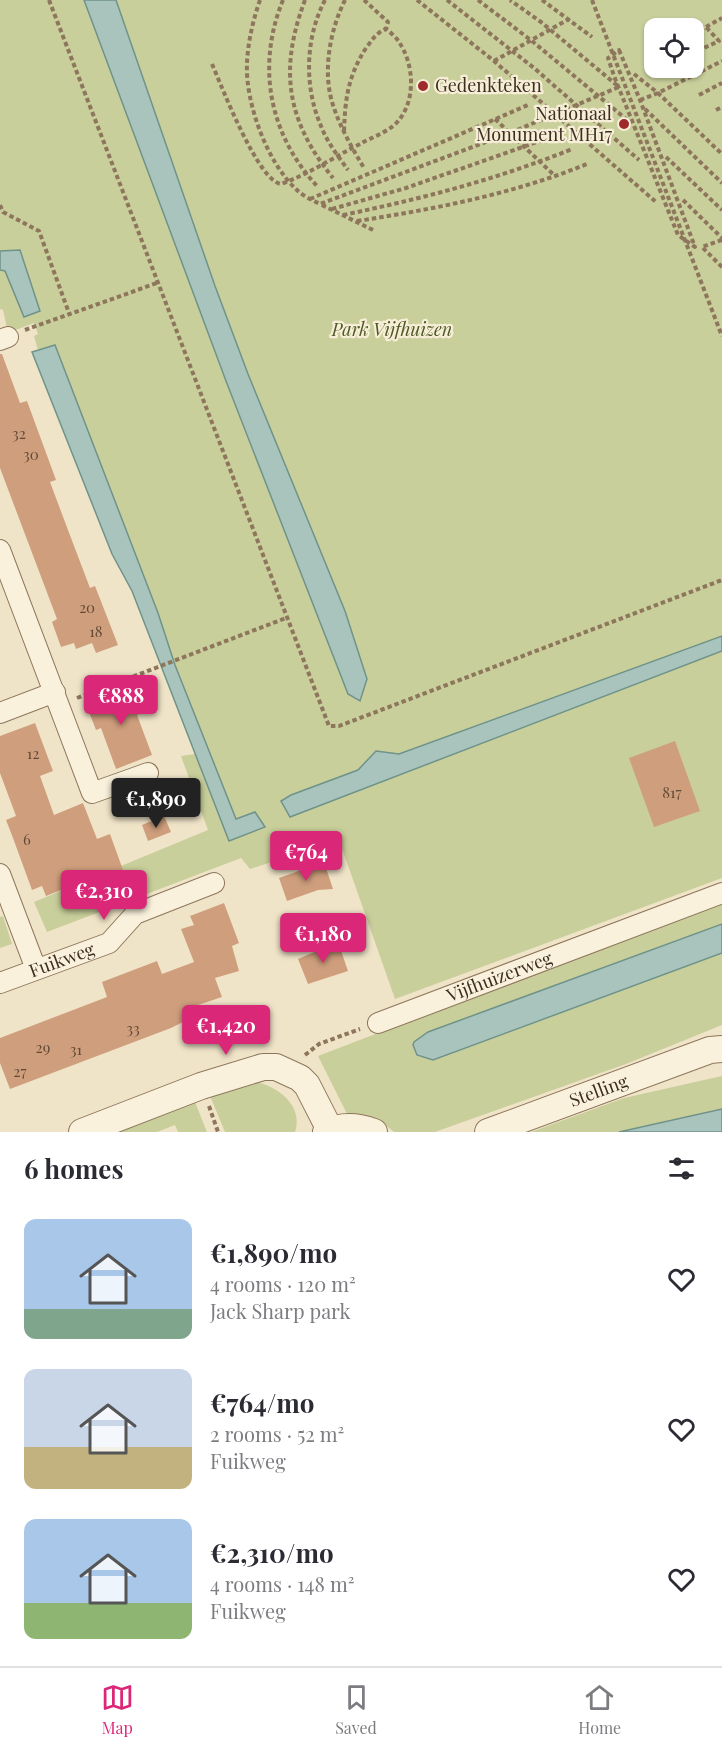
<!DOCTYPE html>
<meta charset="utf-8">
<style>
body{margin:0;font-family:"Playfair Display",serif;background:#f2f2f3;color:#2b2b33;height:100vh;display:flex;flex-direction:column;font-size:22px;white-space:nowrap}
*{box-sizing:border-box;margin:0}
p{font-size:20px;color:#7c7c81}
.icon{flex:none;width:33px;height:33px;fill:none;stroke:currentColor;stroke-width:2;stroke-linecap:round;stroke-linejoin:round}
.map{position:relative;height:1132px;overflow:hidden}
.side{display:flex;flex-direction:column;background:#fff;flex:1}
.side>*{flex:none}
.buttons{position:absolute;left:644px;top:18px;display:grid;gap:12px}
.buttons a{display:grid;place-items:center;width:60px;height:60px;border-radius:12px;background:#fff;box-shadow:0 2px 4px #0004;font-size:30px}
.price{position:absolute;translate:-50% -51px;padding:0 14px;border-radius:6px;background:#db2777;color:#fff;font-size:20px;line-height:39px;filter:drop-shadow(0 2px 3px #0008)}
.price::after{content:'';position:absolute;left:50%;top:36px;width:18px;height:14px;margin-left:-9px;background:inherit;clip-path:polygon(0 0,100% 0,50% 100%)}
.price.active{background:#222;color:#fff}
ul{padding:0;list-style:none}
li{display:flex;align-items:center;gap:18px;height:150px;padding:0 24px}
li span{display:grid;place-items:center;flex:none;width:168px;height:120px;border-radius:12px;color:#555}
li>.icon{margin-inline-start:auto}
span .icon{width:72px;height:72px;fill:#fffc;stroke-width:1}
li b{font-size:26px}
h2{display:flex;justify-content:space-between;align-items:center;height:72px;padding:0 24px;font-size:26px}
.dock{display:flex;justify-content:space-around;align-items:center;height:84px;border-top:2px solid #e1e1e2;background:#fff;font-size:16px;color:#7c7c81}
.dock a{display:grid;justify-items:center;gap:3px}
.dock .active{color:#db2777}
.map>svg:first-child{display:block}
</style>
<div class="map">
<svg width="722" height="1132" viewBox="0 0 722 1132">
<rect width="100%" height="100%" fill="#f0e4c8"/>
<g fill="#c9cf9b" fill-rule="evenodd">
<path d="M0,0H722V641L661,674L722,651V878L395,999L339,840L250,869L241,858L47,932L34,902L208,830L181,756L195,754L229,840L237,838L44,349L38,350L34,336L38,334L34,323L8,333L3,310L0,309V270H5L24,317L6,251H0ZM654,28H693V68H654Z"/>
<path d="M722,901V924L428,1032L434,1060L722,953V1025L626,1064L435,1132H394C378,1118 368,1114 347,1114L318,1056Z"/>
<polygon points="3,916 12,944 0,948 0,917"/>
<polygon points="722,1076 722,1132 531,1132 624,1098"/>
<path d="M260,1083C281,1089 303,1107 295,1132H225L210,1096L243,1084Z"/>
<polygon points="195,1102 207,1132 178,1132 175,1125 157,1132 115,1132"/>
</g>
<g fill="#a9c4bc" stroke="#6f938a" stroke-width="1.5">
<polygon points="84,0 116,0 215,286 248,374 345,611 367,679 360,701 348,694 226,381"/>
<polygon points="20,250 40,311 24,317 5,271 0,270 0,251"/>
<polygon points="55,345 158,613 175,665 236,819 255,812 265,827 229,841 132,591 112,554 32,352"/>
<polygon points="722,636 722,651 290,817 281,801 291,795 358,770 376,751 399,754"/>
<polygon points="722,924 722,953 433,1060 417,1055 413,1045 414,1042 428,1032"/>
<polygon points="722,1109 722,1132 619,1132"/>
</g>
<g fill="#cf9f7d">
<polygon points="0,354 2,354 20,403 27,401 56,480 50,482 68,530 90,588 95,586 118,645 96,653 92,643 76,649 74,643 61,647 52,622 57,619 0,468"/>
<polygon points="133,686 143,712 137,715 152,755 116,769 101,728 96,730 86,704"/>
<polygon points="35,723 53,771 40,776 54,815 83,803 97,839 110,834 123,870 95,880 94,877 46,896 42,886 32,890 13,838 6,820 16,816 0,773 0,736"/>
<polygon points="675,741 700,811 654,827 629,758"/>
<polygon points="164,816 171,832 148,841 142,825"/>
<polygon points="324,862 333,889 318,890 287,901 279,878"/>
<polygon points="224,903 239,943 232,946 239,971 215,978 222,997 186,1009 189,1019 171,1028 10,1089 0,1063 0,1038 107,997 102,982 157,961 162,974 194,962 181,929 194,925 190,916"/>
<polygon points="338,942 348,971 308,984 298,959"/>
</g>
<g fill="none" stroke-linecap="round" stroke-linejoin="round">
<g stroke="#8d765c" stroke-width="22">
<g id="minor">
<polyline points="0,340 8,337"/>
<polyline points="0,550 92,793 148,773"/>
<polyline points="0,713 55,692"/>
<polyline points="0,874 36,969"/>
<path id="s1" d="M0,983L109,943L135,914L214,883"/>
<path id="s2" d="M378,1023L722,893"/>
</g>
</g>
<g stroke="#8d765c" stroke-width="28">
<g id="tertiary">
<polyline points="82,1132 201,1086 263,1067 276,1067 300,1078 307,1085 330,1130"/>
<path d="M326,1132C342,1125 358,1126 374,1132"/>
<path id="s3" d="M488,1132L710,1050L722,1049"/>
</g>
</g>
<g stroke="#8d765c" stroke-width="4" stroke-dasharray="4.5 3" stroke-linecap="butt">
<polyline points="49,0 329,726 339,726 722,580"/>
<path d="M260,0C253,20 248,42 247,63C245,102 267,163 297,190C303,196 312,200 320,204"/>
<path d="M283,0C256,66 269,135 318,187"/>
<path d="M305,0C279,69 286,120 333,178"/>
<path d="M325,0C305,38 304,87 321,126C327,142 338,156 348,170"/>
<path d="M345,0C330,30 322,72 333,105C340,127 352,148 364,168"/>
<polyline points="364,0 388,22 386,29"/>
<polyline points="417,0 494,61 656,202"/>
<polyline points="447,0 534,68 639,160"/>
<polyline points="478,0 532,41 626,119"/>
<polyline points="542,0 592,37"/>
<polyline points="592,0 722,336"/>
<polyline points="706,27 722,18"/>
<polyline points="693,33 706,27 719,41 693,53"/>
<polygon points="619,50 640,100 695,247 678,235 614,76 608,58"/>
<polyline points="649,53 654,50"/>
<polyline points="494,61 569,19"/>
<path d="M212,64C222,87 258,181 281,184C309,174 334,157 360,144C372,137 391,131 399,120C416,99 414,64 399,42C396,37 391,33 386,29C377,32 372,40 366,48C348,76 345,99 344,132"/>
<polyline points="634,74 658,93 722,154"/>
<polyline points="699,95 722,83"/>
<polyline points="640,100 658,93 722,61"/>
<polyline points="645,109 722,183"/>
<polyline points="716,110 722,107"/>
<polyline points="495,119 555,176"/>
<polyline points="666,157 722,210"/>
<polyline points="310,199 528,105"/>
<polyline points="683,200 722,238"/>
<polyline points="0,205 3,212 39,231 69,313"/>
<polyline points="332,209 406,188 557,135"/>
<path d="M343,215C421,199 498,179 572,149"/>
<path d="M357,221C435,209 513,194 587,164"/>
<polyline points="373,230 320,204 510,133 619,87 541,22 510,0"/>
<polyline points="722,240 702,247 722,267"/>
<polyline points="25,330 157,283"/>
<polyline points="77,698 286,618"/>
<polyline points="305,1055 319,1044 360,1029"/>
<polyline points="209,1106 218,1132"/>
</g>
<use href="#minor" stroke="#faf1dc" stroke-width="20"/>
<use href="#tertiary" stroke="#faf1dc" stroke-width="26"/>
</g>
<g fill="#9e2a2b" stroke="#f7eed8" stroke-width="2">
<circle cx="423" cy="86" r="6"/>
<circle cx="624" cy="124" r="6"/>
</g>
<g text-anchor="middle" stroke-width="4.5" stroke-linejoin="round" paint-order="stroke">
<g font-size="15" fill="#624a37">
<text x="19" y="439">32</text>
<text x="31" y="460">30</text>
<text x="87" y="613">20</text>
<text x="96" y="637">18</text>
<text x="33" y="759">12</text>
<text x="672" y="798">817</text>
<text x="27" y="845">6</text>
<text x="133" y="1034">33</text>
<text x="43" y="1053">29</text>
<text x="76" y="1055">31</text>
<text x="20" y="1077">27</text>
</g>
<g font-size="18" fill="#3d2e20" stroke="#f7eed8" text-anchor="start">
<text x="435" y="92">Gedenkteken</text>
<text x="612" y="120" text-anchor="end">Nationaal<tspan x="612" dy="21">Monument MH17</tspan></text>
</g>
<g font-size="18" font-style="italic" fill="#4d5a26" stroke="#f7eed8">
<text x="392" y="336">Park Vijfhuizen</text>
</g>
<g font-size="18" fill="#3d2e20" stroke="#f7eed8">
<text dy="6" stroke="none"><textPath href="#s1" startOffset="66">Fuikweg</textPath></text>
<text dy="6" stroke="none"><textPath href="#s2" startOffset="130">Vijfhuizerweg</textPath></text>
<text dy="6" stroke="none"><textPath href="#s3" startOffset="118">Stelling</textPath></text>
</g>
</g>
</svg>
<div class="buttons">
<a><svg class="icon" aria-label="locate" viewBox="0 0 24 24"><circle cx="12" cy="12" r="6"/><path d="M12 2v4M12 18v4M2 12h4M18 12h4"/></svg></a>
</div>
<b class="price" style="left:121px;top:726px">€888</b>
<b class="price active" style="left:156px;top:829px">€1,890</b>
<b class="price" style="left:306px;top:882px">€764</b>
<b class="price" style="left:104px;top:921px">€2,310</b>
<b class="price" style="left:323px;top:964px">€1,180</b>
<b class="price" style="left:226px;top:1056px">€1,420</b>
</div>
<section class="side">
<h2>6 homes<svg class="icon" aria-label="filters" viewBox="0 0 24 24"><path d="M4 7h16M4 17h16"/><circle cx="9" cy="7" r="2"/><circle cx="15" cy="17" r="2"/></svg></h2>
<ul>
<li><span style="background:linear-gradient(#a9c7e8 75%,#7fa58c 0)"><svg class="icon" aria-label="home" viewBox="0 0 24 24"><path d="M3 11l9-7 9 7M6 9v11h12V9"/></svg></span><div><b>€1,890/mo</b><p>4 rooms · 120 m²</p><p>Jack Sharp park</p></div><svg class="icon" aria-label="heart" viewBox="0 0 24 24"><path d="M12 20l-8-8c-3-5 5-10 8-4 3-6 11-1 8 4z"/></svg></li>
<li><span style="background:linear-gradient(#c9d6e8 65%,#c2b280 0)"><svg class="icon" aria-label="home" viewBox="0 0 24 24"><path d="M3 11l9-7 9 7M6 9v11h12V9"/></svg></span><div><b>€764/mo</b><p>2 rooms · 52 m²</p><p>Fuikweg</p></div><svg class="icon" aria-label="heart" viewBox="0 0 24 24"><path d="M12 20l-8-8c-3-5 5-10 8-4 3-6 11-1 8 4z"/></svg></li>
<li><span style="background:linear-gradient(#a9c7e8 70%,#8fb573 0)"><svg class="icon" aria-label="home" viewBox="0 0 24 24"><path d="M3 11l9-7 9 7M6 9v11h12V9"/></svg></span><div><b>€2,310/mo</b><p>4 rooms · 148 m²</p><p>Fuikweg</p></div><svg class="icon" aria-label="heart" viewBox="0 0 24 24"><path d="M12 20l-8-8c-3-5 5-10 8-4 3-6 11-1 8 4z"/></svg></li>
</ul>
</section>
<nav class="dock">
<a class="active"><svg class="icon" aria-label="map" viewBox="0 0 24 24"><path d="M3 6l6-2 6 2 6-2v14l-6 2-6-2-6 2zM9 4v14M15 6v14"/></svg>Map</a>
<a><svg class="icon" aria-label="saved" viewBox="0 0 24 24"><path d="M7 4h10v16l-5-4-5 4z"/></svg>Saved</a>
<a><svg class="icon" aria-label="home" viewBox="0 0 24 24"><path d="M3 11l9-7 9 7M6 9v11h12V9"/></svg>Home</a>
</nav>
